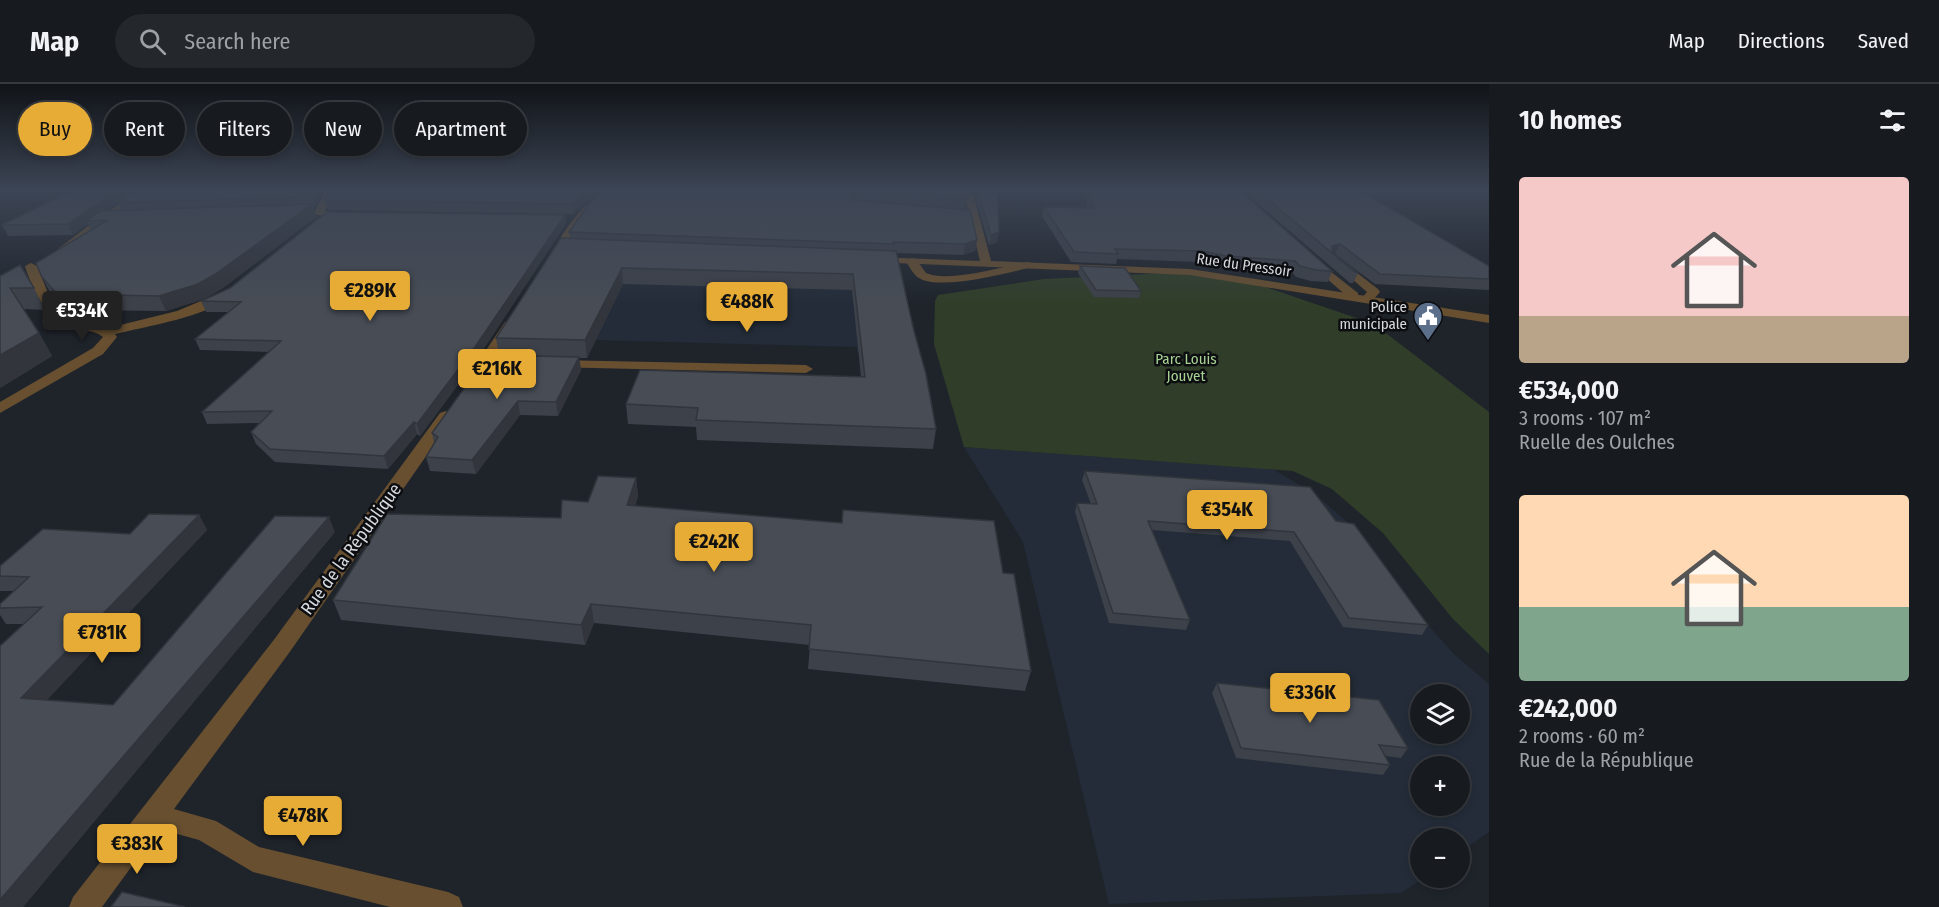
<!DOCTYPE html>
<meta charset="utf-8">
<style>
body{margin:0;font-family:"Fira Sans Condensed",sans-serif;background:#24282d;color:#f1f3f6;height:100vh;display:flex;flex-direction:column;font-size:22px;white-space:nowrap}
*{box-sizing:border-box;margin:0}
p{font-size:20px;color:#9ea1a5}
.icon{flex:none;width:33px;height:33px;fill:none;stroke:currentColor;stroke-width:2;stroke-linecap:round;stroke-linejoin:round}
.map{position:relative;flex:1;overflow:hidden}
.drawer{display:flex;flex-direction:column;background:#171b20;width:450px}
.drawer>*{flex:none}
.hud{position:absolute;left:18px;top:18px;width:570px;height:54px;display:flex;gap:12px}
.tools{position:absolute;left:1410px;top:600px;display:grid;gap:12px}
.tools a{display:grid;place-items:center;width:60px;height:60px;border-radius:50%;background:#171b20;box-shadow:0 3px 9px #0003,0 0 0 2px #36393e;font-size:30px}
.price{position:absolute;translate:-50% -51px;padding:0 14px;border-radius:6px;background:#e6ac36;color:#111;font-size:20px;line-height:39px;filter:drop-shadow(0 2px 3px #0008)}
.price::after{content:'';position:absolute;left:50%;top:36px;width:18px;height:14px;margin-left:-9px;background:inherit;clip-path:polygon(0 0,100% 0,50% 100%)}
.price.active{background:#222;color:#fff}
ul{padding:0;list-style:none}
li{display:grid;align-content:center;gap:12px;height:318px;padding:0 30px}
li span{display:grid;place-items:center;height:186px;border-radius:6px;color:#555}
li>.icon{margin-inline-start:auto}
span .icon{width:108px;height:108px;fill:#fffc;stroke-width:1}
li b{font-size:26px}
h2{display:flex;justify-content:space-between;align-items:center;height:72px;padding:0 30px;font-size:26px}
.pill{padding:0 21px;border-radius:27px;background:#171b20;box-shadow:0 3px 9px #0003,0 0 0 2px #36393e;font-size:21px;line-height:54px}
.pill.active{background:#e6ac36;color:#111}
header{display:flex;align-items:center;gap:36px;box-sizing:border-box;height:84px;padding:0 30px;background:#171b20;border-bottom:2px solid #36393e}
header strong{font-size:28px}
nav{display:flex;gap:33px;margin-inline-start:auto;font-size:21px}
.search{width:420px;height:54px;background:#24282d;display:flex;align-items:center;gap:15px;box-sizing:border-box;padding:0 21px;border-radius:33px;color:#9ea1a5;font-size:22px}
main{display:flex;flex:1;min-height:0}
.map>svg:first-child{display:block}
</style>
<header>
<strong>Map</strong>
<div class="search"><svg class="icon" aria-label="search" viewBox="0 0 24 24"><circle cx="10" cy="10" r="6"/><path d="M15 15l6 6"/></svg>Search here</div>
<nav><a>Map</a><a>Directions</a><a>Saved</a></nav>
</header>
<main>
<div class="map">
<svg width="1489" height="823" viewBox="0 0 1489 823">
<rect width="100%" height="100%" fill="#1f242b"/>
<g fill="#232c38" fill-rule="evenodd">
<polygon points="608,175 849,188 913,270 857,268 857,263 593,256"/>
<path d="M964,363L1273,385L1316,411L1354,444L1420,532L1454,570L1489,600V748L1460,768V754H1420V794H1424L1401,809L1109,820L1023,458ZM1420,610H1460V650H1420ZM1420,682H1460V722H1420Z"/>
</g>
<polygon fill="#303e29" points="1190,188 1242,195 1374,240 1489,328 1489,570 1453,535 1383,449 1332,405 1293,387 964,363 934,260 935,217 938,211 1044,195"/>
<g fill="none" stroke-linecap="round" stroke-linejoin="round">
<g fill="#674f30" fill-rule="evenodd">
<polygon points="1312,173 1358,209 1358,215 1350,215 1308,178 1306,176"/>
<path d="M912,174L916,175L926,189C950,199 1002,183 1028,178L1034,181L1032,183C1008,189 942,206 921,195C914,192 910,184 906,177Z"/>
<polygon points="1339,175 1378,205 1380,208 1371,218 1363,218 1361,215 1367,208 1335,180 1335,176"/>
</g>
<g fill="#674f30" fill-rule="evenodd">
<polygon points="141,105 152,105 66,169 58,169 58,165 100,133"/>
<polygon points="326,105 335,105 325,127 351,130 351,134 316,131 314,129"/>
<path d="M605,105H615L590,125L581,136L557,177H549L547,175C566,145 576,127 605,105Z"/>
<polygon points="963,105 972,105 991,177 1190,185 1489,231 1489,239 1190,191 870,178 868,176 874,173 980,177"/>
<path d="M31,179L37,182L48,209L64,228L80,237L108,244L177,227L220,209L224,208L230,212C210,232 144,243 115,250L117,253L103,270L0,329V318L93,264L103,253C95,246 82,247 72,243C46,234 33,207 25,182Z"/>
<polygon points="510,237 517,241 484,290 482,293 472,293 470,290 505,238"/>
<polygon points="556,276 806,281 813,285 806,289 551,283 549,280"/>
<polygon points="446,327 454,332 289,569 174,725 216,737 259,763 448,808 459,813 463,823 390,823 253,788 199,756 159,745 102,823 69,823 73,813 273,557 440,329"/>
</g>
</g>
<g fill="#3d4149">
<polygon points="137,105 249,105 235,106 320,112 316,122 313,122 316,133 223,204 204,215 166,227 65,226 50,208 42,193 91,146 88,140 73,151 8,152 2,141 107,127 121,126 118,119"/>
<polygon points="330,105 965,105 967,115 966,125 977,156 975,167 963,171 897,169 936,345 933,365 697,356 696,343 628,340 626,320 861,293 852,206 623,200 587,274 579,274 581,286 558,332 520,331 476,390 430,387 426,373 434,359 432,349 499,272 496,254 570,155 569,148 605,106 596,108 573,130 328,126 325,116"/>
<polygon points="973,105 997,105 997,158 989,161"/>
<polygon points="1082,105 1357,105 1489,182 1489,206 1375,200 1335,170 1358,189 1353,199 1350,199 1242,106 1239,106 1332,187 1328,198 1311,197 1296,193 1291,187 1222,183 1199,178 1117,175 1116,180 1071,178 1042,132 1044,123 1086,124 1087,116"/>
<polygon points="565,131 566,140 477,275 420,352 417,350 388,385 275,378 256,360 251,348 259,339 207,340 202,328 269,268 200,266 195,255 228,228 206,228 201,217"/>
<polygon points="1080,182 1141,207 1139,214 1094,213 1078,189"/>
<polygon points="0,192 34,204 45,226 24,225 39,249 52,272 0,304"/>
<polygon points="1085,387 1336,437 1428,541 1422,551 1343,543 1290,457 1152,446 1190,536 1186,546 1109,539 1075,428 1077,419 1091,420 1082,396"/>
<polygon points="636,394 638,412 635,422 1003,489 1031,587 1025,607 808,585 810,561 594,539 585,561 341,536 333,516 561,434 588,418"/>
<polygon points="199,431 207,446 46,616 113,621 335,448 23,823 0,823 24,540 6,540 0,531 0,520 14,507 0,507 0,482 130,450"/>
<polygon points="1217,599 1408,664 1401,674 1385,672 1390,681 1383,691 1236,674 1212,609"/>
</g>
<g fill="#32353c">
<polygon points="119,105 137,105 93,137 86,137 88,140 73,151 68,140"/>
<polygon points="316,105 318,105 320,112 316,122 313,112"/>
<polygon points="588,105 606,105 596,108 573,130 572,120"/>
<polygon points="857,107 856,117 850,120 851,110"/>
<polygon points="312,120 316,133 223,204 204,215 166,227 159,212"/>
<polygon points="565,131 566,140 477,275 420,352 417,340"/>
<polygon points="999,148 997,158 989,161 991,151"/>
<polygon points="977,156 975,167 963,171 965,160"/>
<polygon points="1340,160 1335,170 1333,171 1332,162"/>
<polygon points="622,184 623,200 587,274 585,256"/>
<polygon points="39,249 52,272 0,304 0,271"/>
<polygon points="579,273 581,286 558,332 556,318"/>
<polygon points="518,317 520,331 476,390 472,376"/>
<polygon points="414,338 417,350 388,385 384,372"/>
<polygon points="636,394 638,412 629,440 627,421"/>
<polygon points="199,431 207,446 33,631 21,614"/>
<polygon points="329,433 335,448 23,823 0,823 0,816"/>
<polygon points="591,520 594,539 585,561 581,541"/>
</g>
<g fill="#474c55" stroke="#32353c" stroke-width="1.5">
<polygon points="75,105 119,105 68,140 2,141"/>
<polygon points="137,105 231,105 233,107 261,105 316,105 313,112 118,119"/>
<polygon points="330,105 588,105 572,120 325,116"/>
<polygon points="605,105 965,105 967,115 857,107 851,110 850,114 854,116 970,126 977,156 965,160 893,158 894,160 569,148 591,117"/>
<polygon points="977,105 997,105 999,148 991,151"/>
<polygon points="1088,105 1238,105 1332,187 1316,186 1300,182 1295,177 1226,172 1202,167 1115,165 1118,170 1074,168 1044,123 1094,124 1088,114 1093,114"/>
<polygon points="1255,105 1357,105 1489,182 1489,195 1380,190 1340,160 1332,162 1333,169 1358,189 1355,188"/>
<polygon points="312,120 217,189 198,200 159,212 57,210 42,193 36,179 108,136 86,137 100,127"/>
<polygon points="327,128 565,131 475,263 417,340 414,338 384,372 270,365 251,348 272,327 202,328 281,257 195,255 241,218 201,217 230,204"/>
<polygon points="561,154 896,167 914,247 926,290 936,345 696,336 698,324 626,320 640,286 865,293 853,190 622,184 585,256 496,254"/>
<polygon points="20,181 34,204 10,204 39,249 0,271 0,192"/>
<polygon points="1080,182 1125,184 1141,207 1096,206"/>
<polygon points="488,271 579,273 556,318 518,317 472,376 426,373 438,353 432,349"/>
<polygon points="1085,387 1310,403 1336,437 1354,440 1428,541 1349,534 1294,448 1148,437 1190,536 1113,529 1077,419 1097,420"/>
<polygon points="598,392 636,394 627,421 842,439 843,426 994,437 1003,489 1014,490 1031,587 809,565 811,541 591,520 581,541 333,516 387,430 561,434 562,416 588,418"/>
<polygon points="149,430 199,431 21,614 113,621 275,432 329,433 0,816 0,562 42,523 0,524 0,520 29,493 0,492 0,482 43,445 130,450"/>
<polygon points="1217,599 1379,616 1408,664 1379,661 1390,681 1241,664"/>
<polygon points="122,808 185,823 111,823"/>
</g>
<linearGradient id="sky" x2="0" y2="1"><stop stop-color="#111418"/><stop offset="0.48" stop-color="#3c4555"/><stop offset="1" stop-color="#3c4555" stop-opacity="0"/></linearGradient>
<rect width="1489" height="221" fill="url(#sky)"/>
<defs>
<g id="civic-pin" transform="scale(1.5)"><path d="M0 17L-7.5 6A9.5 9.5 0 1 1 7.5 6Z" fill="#5c6f8a" stroke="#0b0d10"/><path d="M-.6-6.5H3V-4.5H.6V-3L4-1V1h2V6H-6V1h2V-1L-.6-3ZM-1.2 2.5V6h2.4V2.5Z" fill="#fff"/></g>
</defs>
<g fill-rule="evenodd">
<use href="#civic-pin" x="1428" y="232"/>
</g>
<g text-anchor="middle" stroke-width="5" stroke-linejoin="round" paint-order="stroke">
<g font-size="15" fill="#d6d9de" stroke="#0b0d10">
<text transform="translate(1244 181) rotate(8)" y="5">Rue du Pressoir</text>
</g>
<g font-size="15" fill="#d6d9de" stroke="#0b0d10" text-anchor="end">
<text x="1407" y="228">Police<tspan x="1407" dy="17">municipale</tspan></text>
</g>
<g font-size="15" fill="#a8d194" stroke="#0b0d10">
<text x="1186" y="280">Parc Louis<tspan x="1186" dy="17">Jouvet</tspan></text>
</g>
<g font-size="18" fill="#d6d9de" stroke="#0b0d10">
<text transform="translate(351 465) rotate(-54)" y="6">Rue de la République</text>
</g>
</g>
</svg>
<div class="tools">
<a><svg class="icon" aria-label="layers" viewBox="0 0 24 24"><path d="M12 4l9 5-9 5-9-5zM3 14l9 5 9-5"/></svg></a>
<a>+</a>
<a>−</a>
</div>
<b class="price" style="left:370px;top:238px">€289K</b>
<b class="price" style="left:747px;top:249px">€488K</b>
<b class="price active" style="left:82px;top:258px">€534K</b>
<b class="price" style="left:497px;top:316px">€216K</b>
<b class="price" style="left:1227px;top:457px">€354K</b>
<b class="price" style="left:714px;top:489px">€242K</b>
<b class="price" style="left:102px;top:580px">€781K</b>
<b class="price" style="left:1310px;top:640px">€336K</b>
<b class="price" style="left:303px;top:763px">€478K</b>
<b class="price" style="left:137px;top:791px">€383K</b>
<div class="hud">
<a class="pill active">Buy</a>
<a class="pill">Rent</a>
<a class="pill">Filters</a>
<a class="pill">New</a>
<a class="pill">Apartment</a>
</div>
</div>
<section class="drawer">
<h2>10 homes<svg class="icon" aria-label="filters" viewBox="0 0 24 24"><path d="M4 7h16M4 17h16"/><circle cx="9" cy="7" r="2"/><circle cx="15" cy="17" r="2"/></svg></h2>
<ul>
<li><span style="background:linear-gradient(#f6c9c9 75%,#b9a48a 0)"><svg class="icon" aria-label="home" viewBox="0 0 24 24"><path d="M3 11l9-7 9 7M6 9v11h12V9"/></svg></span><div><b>€534,000</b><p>3 rooms · 107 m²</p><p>Ruelle des Oulches</p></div></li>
<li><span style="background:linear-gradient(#ffd9b3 60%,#7fa58c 0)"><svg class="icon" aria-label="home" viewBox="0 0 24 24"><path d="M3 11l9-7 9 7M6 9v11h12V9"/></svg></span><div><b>€242,000</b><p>2 rooms · 60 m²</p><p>Rue de la République</p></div></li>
</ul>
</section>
</main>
